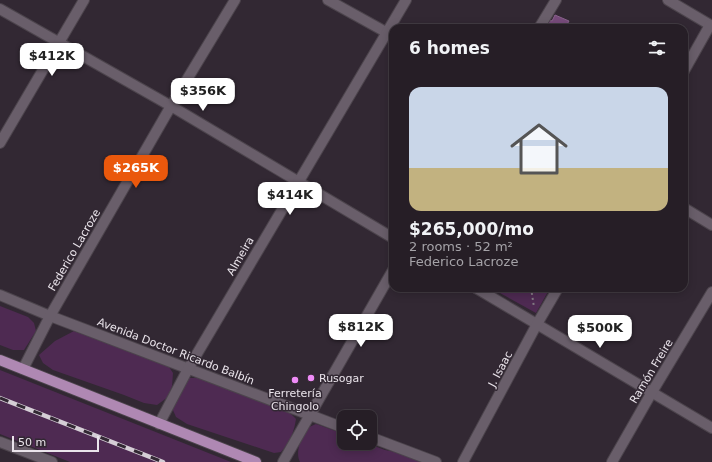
<!DOCTYPE html>
<meta charset="utf-8">
<style>
body{margin:0;font-family:"DejaVu Sans",sans-serif;background:#322b32;color:#f1f3f6;height:100vh;display:flex;flex-direction:column;font-size:15px;white-space:nowrap}
*{box-sizing:border-box;margin:0}
p{font-size:13px;color:#a4a2a7}
.icon{flex:none;width:22px;height:22px;fill:none;stroke:currentColor;stroke-width:2;stroke-linecap:round;stroke-linejoin:round}
.map{position:relative;flex:1;overflow:hidden}
.panel{position:absolute;left:389px;top:24px;width:299px;height:268px;display:flex;flex-direction:column;background:#261e26;border-radius:12px;box-shadow:0 2px 10px #0003,0 0 0 1px #423c43}
.panel>*{flex:none}
.controls{position:absolute;left:337px;top:410px;display:grid;gap:8px}
.controls a{display:grid;place-items:center;width:40px;height:40px;border-radius:8px;background:#261e26;box-shadow:0 2px 10px #0003,0 0 0 1px #423c43;font-size:20px}
.scale{position:absolute;left:12px;bottom:10px;width:87px;box-sizing:border-box;padding-left:4px;border:2px solid #eae4eb;border-top:0;font-size:11px;line-height:14px;white-space:nowrap;color:#eae4eb;-webkit-text-stroke:3px #322833;paint-order:stroke}
.price{position:absolute;translate:-50% -34px;padding:0 9px;border-radius:8px;background:#fff;color:#222;font-size:13px;line-height:26px;filter:drop-shadow(0 1px 2px #0008)}
.price::after{content:'';position:absolute;left:50%;top:24px;width:12px;height:9px;margin-left:-6px;background:inherit;clip-path:polygon(0 0,100% 0,50% 100%)}
.price.active{background:#ea580c;color:#fff}
ul{padding:0;list-style:none}
li{display:grid;align-content:center;gap:8px;height:212px;padding:0 20px}
li+li{border-top:1px solid #423c43}
li span{display:grid;place-items:center;height:124px;border-radius:12px;color:#555}
li>.icon{margin-inline-start:auto}
span .icon{width:72px;height:72px;fill:#fffc;stroke-width:1}
li b{font-size:17px}
h2{display:flex;justify-content:space-between;align-items:center;height:48px;padding:0 20px;font-size:17px}
.map>svg:first-child{display:block}
</style>
<div class="map">
<svg width="712" height="462" viewBox="0 0 712 462">
<rect width="100%" height="100%" fill="#322833"/>
<g fill="#4e2a52">
<polygon points="491,288 550,288 536,313"/>
<polygon points="0,306 28,317 34,323 36,331 24,350 13,350 0,345"/>
<polygon points="74,331 167,364 173,373 172,386 168,397 157,405 144,403 124,395 53,370 43,363 39,355 55,341"/>
<polygon points="0,370 231,462 70,462 0,434"/>
<path d="M189,378H198L286,409L296,419C294,432 290,442 281,452L274,453L187,424L176,417L172,408Z"/>
<path d="M316,424L344,434V443H366L385,450L411,455L429,462H300C295,452 301,436 308,428C310,426 314,425 316,424Z"/>
</g>
<polygon fill="#774b7b" stroke="#89638c" points="555,15 569,21 565,28 541,28 546,18 552,21"/>
<g fill="none" stroke-linecap="round" stroke-linejoin="round">
<g stroke="#4c444c" stroke-width="12">
<g id="minor">
<polyline points="328,0 393,36"/>
<polyline points="668,0 712,26"/>
<polyline points="0,9 171,106 393,238"/>
<polyline points="539,28 556,0"/>
<polyline points="684,71 710,25"/>
<polyline points="0,143 84,0"/>
<polyline points="684,208 712,225"/>
<polyline points="476,288 712,428"/>
<polyline points="0,295 50,316 344,428"/>
<polyline points="23,369 50,316 171,106 235,0"/>
<polyline points="159,424 188,369 406,0"/>
<polyline points="370,437 436,462"/>
<polyline points="0,442 52,462"/>
<polyline points="283,462 393,270"/>
<polyline points="463,462 537,324 558,288"/>
<polyline points="612,462 652,392 712,292"/>
</g>
</g>
<g stroke="#4c444c" stroke-width="12">
<polyline id="major" points="0,360 256,462"/>
</g>
<polyline stroke="#817982" stroke-width="2" stroke-dasharray="2 3" stroke-linecap="butt" points="531,288 534,307"/>
<use href="#minor" stroke="#695e6a" stroke-width="10"/>
<use href="#major" stroke="#af88b3" stroke-width="10"/>
<g stroke="#d5ced6" stroke-width="4.5">
<polyline id="rail" points="0,398 163,462"/>
</g>
<use href="#rail" stroke="#322833" stroke-width="3" stroke-dasharray="9" stroke-linecap="butt"/>
</g>
<g fill="#ef8bf7" stroke="#322833" stroke-width="1.5">
<circle cx="311" cy="378" r="4"/>
<circle cx="295" cy="380" r="4"/>
</g>
<g text-anchor="middle" stroke-width="3" stroke-linejoin="round" paint-order="stroke">
<g font-size="11" fill="#eae4eb" stroke="#322833">
<text transform="translate(74 250) rotate(-60)" y="4">Federico Lacroze</text>
<text transform="translate(240 256) rotate(-60)" y="4">Almeira</text>
<text transform="translate(176 351) rotate(21)" y="4">Avenida Doctor Ricardo Balbín</text>
<text transform="translate(500 369) rotate(-62)" y="4">J. Isaac</text>
<text transform="translate(651 371) rotate(-59)" y="4">Ramón Freire</text>
</g>
<g font-size="11" fill="#eae4eb" stroke="#322833" text-anchor="start">
<text x="319" y="382">Rusogar</text>
<text x="295" y="397" text-anchor="middle">Ferretería<tspan x="295" dy="13">Chingolo</tspan></text>
</g>
</g>
</svg>
<div class="controls">
<a><svg class="icon" aria-label="locate" viewBox="0 0 24 24"><circle cx="12" cy="12" r="6"/><path d="M12 2v4M12 18v4M2 12h4M18 12h4"/></svg></a>
</div>
<div class="scale">50 m</div>
<b class="price" style="left:52px;top:77px">$412K</b>
<b class="price" style="left:203px;top:112px">$356K</b>
<b class="price active" style="left:136px;top:189px">$265K</b>
<b class="price" style="left:290px;top:216px">$414K</b>
<b class="price" style="left:361px;top:348px">$812K</b>
<b class="price" style="left:600px;top:349px">$500K</b>
<section class="panel">
<h2>6 homes<svg class="icon" aria-label="filters" viewBox="0 0 24 24"><path d="M4 7h16M4 17h16"/><circle cx="9" cy="7" r="2"/><circle cx="15" cy="17" r="2"/></svg></h2>
<ul>
<li><span style="background:linear-gradient(#c9d6e8 65%,#c2b280 0)"><svg class="icon" aria-label="home" viewBox="0 0 24 24"><path d="M3 11l9-7 9 7M6 9v11h12V9"/></svg></span><div><b>$265,000/mo</b><p>2 rooms · 52 m²</p><p>Federico Lacroze</p></div></li>
</ul>
</section>
</div>
